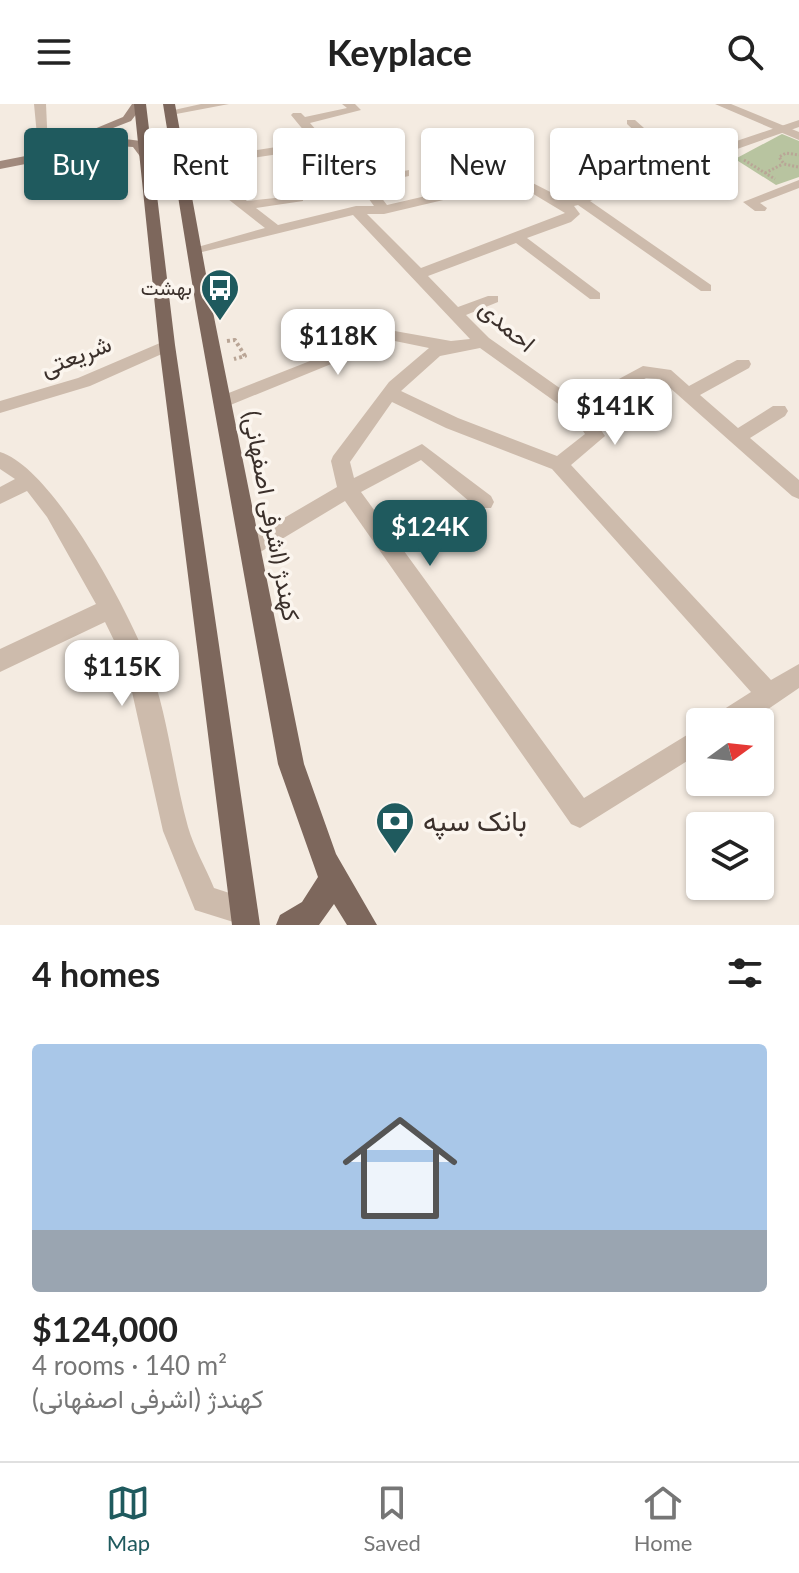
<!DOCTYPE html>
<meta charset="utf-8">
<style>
body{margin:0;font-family:Lato,Vazirmatn,sans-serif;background:#f2f2f2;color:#222;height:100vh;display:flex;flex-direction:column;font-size:30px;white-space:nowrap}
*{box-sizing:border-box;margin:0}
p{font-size:26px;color:#767676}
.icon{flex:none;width:44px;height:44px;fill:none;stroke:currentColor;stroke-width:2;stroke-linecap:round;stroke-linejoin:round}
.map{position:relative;height:821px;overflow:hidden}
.sheet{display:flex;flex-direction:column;background:#fff;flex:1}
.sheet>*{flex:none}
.guide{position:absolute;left:24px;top:24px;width:752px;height:72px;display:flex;gap:16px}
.needle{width:52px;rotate:75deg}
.fabs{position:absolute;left:686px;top:604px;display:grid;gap:16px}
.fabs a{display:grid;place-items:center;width:88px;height:88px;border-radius:8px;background:#fff;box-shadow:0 2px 6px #0004;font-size:40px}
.price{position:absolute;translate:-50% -68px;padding:0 18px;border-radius:16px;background:#fff;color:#222;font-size:26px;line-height:52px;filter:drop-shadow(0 2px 4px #0008)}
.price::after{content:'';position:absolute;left:50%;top:48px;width:24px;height:18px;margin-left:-12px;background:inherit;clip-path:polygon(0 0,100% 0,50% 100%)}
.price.current{background:#1f5a5e;color:#fff}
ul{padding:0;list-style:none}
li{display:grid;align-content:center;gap:16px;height:424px;padding:0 32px}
li span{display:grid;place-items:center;height:248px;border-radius:8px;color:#555}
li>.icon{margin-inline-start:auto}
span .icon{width:144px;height:144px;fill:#fffc;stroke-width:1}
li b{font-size:34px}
h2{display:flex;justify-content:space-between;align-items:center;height:96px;padding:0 32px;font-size:34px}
.chip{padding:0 28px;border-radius:8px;background:#fff;box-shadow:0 2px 6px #0004;font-size:28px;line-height:72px}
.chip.current{background:#1f5a5e;color:#fff}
header{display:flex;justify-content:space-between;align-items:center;height:104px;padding:0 32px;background:#fff;font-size:36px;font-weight:700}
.tab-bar{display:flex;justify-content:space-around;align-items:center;height:112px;border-top:2px solid #e0e0e0;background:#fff;font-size:22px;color:#767676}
.tab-bar a{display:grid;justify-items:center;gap:4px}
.tab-bar .current{color:#1f5a5e}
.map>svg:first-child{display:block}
</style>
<header><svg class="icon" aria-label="menu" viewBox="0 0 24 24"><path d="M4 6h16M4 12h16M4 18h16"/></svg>Keyplace<svg class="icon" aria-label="search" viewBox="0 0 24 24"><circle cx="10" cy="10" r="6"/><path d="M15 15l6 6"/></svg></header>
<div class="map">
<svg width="799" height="821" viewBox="0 0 799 821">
<rect width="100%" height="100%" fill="#f4ebe1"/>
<polygon fill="#b8c4a0" points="782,30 799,37 799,73 776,81 735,55"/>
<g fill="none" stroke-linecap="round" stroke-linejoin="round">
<g stroke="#b9a596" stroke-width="3" stroke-dasharray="2 2" stroke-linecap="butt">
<polyline points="744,56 775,75"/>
<polyline points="798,63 784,60 779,53 786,49 799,51"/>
<polyline points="765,69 783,60"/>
</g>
<polyline stroke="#b9a596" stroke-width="4" stroke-dasharray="3 3" stroke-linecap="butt" points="227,237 235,236 245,252 234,255"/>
<g fill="#cdbbac" fill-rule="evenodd">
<polygon points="34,0 46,0 48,45 38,42"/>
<path d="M342,0H355L361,6L310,19L317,27L318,44L194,63L213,71L247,97L303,91V97L256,104L278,121L356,102H374L346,64L352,60L378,58V64L360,67L366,74L409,66V72L371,80L387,101L517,71L566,96L625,76L602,53H570L566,52V46H609L636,72L670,60L627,20V16H635L680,56L799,16V23L590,97L711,181V187H701L578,101L574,102L580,110L571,118L527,134L600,189V195H590L516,139L428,172L458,203L488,192H498V198L466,211L489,234L578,297L643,262L671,266L689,282L737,256H749L751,260L749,264L700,291L738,324L773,302H785L788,307L785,312L750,334L799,376V395L792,392L660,275L646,274L588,307L605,332L571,361L771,576L799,560V584L749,618H715L718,609L751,588L552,365L446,324L392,298L350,358L354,374L422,340L491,392L494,398L491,404H477L421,356L361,388L584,694L700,623V649L580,724L571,720L345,397L257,450L250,453L243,450L240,444L243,438L337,383L331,357L333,352L389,278L429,244L390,236L228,302H216L213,298L216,294L389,226L451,237L470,235L353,111L194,150L187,146L265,124L205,77L176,65V59L308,38L305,28L291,11L293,9H301L305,13L347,4ZM515,79L565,109L421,164L367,110H384ZM480,244L571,309L585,330L557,352L458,314L401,287L440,252Z"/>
<polygon points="799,76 799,84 760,99 767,104 765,107 755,107 743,98"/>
<polygon points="167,236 173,237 173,245 90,282 0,309 0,297 78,274"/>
<path d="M0,348C53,364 128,506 148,558C168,610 173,669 188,723C194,744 206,764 214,784L254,797L258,807L254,817L243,821L195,806L163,727L126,561L105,518L0,568V545L96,500L47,413L27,387L0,400V383L15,375L0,365Z"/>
</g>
<g fill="#cdbbac" fill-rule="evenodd">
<polygon points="201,0 229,0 171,11 165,8"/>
<polygon points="715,0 731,0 799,28 799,36"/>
</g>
<g fill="#a18a7d" fill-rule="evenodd">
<polygon points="132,0 144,0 131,17 85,35 75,33 123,13"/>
<polygon points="117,34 141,37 152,52 142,55 133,43 117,42 0,65 0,57"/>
</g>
<g fill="#7d675c" fill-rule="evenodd">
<polygon points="134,0 146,0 175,241 260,821 232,821 159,241"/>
<polygon points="163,0 175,0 212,203 304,660 336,750 377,821 347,821 334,800 319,821 276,821 280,811 302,798 318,773 278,660 196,203"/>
</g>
</g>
<defs>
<g id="bus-pin" transform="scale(2)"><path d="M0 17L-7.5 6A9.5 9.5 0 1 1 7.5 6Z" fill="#1f5a5e" stroke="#fbf5ee"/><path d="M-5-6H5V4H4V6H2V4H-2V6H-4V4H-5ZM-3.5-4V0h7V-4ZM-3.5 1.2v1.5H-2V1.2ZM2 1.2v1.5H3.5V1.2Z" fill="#fff"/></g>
<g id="bank-pin" transform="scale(2)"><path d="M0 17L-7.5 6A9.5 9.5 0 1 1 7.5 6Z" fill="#1f5a5e" stroke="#fbf5ee"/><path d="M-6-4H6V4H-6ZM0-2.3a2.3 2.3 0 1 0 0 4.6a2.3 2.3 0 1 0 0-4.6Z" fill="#fff"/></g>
</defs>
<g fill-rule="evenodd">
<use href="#bus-pin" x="220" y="184"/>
<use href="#bank-pin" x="395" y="717"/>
</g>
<g text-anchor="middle" stroke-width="7" stroke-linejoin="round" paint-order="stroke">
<g font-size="20" fill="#3b302b" stroke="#fbf5ee" text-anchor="end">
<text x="192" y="191">بهشت</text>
</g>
<g font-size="24" fill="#3b302b" stroke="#fbf5ee">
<text transform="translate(507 222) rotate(41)" y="8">احمدی</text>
<text transform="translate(76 252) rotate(-21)" y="8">شریعتی</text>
<text transform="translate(271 412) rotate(79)" y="8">کهندژ (اشرفی اصفهانی)</text>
</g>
<g font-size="28" fill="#3b302b" stroke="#fbf5ee" text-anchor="start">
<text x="423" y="727">بانک سپه</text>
</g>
</g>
</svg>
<div class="fabs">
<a><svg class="needle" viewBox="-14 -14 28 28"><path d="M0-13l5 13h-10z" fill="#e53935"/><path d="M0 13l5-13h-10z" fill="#767676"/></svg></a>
<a><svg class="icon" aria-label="layers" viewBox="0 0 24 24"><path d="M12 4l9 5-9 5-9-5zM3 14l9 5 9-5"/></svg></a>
</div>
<b class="price" style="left:338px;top:273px">$118K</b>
<b class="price" style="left:615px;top:343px">$141K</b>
<b class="price current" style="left:430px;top:464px">$124K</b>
<b class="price" style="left:122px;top:604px">$115K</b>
<div class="guide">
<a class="chip current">Buy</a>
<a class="chip">Rent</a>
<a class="chip">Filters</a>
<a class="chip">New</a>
<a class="chip">Apartment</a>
</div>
</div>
<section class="sheet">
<h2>4 homes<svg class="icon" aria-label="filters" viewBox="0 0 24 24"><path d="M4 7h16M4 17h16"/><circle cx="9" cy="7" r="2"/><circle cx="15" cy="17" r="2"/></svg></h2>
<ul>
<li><span style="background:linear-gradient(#a9c7e8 75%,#9aa5b1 0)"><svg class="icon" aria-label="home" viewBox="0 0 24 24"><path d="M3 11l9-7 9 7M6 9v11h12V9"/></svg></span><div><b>$124,000</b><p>4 rooms · 140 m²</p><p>کهندژ (اشرفی اصفهانی)</p></div></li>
</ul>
</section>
<nav class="tab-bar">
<a class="current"><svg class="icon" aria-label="map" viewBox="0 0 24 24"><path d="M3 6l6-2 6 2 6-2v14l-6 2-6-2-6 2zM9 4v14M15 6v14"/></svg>Map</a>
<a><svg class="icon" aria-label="saved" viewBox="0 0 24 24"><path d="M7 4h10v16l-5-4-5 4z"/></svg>Saved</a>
<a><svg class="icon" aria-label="home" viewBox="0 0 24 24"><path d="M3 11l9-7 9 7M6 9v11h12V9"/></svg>Home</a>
</nav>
